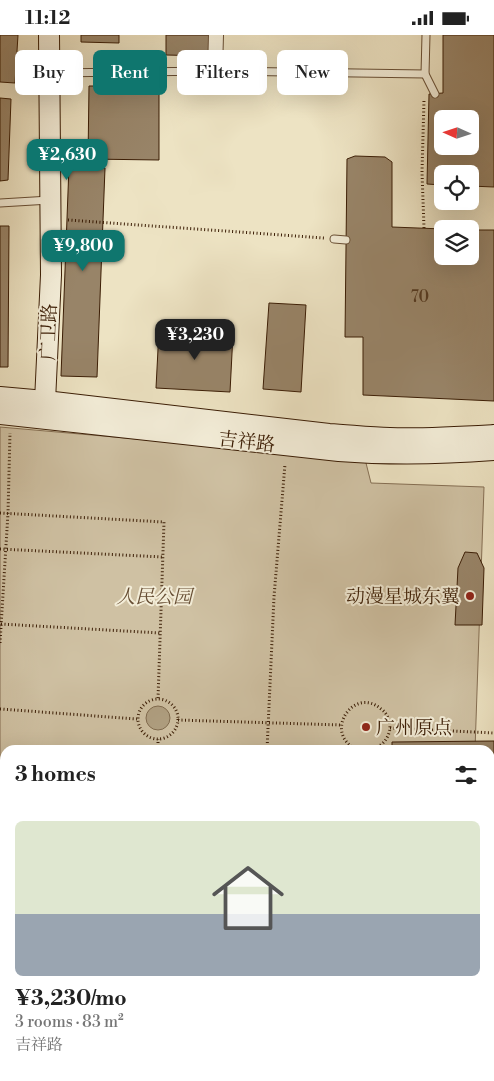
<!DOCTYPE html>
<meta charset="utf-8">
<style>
body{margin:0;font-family:"Libre Bodoni","Noto Serif SC",serif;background:#f6f6f6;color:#222;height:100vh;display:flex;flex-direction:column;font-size:19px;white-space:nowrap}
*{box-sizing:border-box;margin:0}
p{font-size:16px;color:#767676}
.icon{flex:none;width:28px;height:28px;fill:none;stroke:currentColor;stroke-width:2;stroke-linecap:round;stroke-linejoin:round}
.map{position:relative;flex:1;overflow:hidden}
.side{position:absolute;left:0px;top:710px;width:495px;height:336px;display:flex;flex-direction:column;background:#fff;border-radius:15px 15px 0 0;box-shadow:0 5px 20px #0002}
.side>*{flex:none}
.hud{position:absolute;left:15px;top:15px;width:465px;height:45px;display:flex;gap:10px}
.needle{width:32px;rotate:273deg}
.controls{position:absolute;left:434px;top:75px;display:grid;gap:10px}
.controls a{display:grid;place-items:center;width:45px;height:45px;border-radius:8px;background:#fff;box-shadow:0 5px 20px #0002;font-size:25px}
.price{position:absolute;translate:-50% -42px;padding:0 11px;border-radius:10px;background:#0f766e;color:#fff;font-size:16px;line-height:32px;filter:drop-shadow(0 1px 2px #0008)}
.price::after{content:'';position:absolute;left:50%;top:30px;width:15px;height:11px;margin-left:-8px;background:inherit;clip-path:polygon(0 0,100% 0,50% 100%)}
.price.selected{background:#222;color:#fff}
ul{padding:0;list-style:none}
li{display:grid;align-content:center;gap:10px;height:265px;padding:0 15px}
li span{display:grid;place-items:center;height:155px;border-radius:8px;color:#555}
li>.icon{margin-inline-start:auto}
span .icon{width:90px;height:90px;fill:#fffc;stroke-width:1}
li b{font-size:21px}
h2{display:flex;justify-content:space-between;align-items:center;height:60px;padding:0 15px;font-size:21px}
.chip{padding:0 18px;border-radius:8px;background:#fff;box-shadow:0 5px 20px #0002;font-size:18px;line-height:45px}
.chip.selected{background:#0f766e;color:#fff}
.status{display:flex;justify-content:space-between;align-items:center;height:35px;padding:0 25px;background:#fff;direction:ltr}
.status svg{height:14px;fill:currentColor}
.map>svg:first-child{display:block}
</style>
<div class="status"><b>11:12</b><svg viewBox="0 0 49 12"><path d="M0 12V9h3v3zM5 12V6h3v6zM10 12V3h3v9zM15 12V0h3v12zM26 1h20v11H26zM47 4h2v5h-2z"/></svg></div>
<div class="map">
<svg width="494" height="1046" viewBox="0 0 494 1046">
<rect width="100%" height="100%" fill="#ede3c3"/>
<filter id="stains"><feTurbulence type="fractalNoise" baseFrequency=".004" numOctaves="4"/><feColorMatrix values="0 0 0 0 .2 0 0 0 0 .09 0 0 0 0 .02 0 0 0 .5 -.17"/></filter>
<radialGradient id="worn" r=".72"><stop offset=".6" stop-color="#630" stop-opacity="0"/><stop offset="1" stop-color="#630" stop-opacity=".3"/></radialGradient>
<g fill="#cfc1a3" stroke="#856f54">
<polygon points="0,392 365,424 371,448 484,452 475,715 5,715 5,930 0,929"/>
<polygon points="490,1031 491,1031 491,1046 409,1046 409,1041 490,1041"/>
</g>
<circle fill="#b0a082" stroke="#816c50" cx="158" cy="683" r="12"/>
<g fill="#988468" stroke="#3b1d05" fill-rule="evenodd">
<polygon points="0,0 18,0 15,48 0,47"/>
<polygon points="81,0 119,0 119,8 81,7"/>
<polygon points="166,0 210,0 210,21 166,20"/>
<path d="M443,0H494V152L470,151V139H442V150L427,149L429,59L443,58ZM442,84H470V111H442Z"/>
<polygon points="89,51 159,51 159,125 88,124"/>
<polygon points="0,63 11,64 8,145 0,146"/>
<polygon points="355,121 385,122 392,127 392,192 443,194 442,194 442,221 470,221 470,195 494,195 494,366 363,360 363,302 345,302 347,124"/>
<polygon points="69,131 105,133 97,342 61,341"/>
<polygon points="0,191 9,191 8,332 0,332"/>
<polygon points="269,268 306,270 301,357 263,354"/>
<polygon points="159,295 233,299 230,357 156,353"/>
<polygon points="465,517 477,518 484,533 482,590 455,590 458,533"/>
<polygon points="494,706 494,786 490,786 490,715 392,715 392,707"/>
<polygon points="0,986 5,987 5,1039 0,1040"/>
<rect x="348" y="1041" width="51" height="5"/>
</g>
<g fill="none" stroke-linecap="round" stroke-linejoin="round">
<g stroke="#684e34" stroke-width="9">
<g id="lane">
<polyline points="426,0 425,39 435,59"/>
<polyline points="50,38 215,36 425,39"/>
<polyline points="0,168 50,165"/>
<polyline points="334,204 346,205"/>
</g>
</g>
<g stroke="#684e34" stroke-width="16">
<polyline id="street" points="215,36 216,0"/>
</g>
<g stroke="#3b1d05" stroke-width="22">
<g id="secondary">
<path d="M0,362L45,366L329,399C349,400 370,403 390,403C425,404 459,402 494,400"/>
<path d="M0,379L339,416C391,420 442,419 494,415"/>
<polyline points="39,379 45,366 51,240 49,0"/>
<polyline points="0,945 5,946"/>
<polyline points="490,959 494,959"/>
<polyline points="0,967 5,968"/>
<polyline points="490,985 494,985"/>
</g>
</g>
<g stroke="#3b1d05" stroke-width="3" stroke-dasharray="1 2.5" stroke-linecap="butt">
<polyline points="68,185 324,203"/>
<polyline points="424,193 422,137 424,65"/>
<polyline points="0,478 164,487 158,664"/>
<polyline points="0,514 163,522"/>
<polyline points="1,589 160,598"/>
<polyline points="0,608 8,478 10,398"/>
<circle cx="158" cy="684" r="20"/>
<polyline points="0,674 137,684"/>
<polyline points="178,685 341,690"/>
<polyline points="390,693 494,698"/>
<polyline points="158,715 158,704"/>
<polyline points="267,715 274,562 285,429"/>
<path d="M358,715C321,699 354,650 381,674C387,678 389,684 390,691C390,702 383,710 373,715"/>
<polyline points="0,760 5,760"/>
<polyline points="0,854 5,854"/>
<polyline points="0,884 5,884"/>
</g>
<use href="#lane" stroke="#f3edd8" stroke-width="7"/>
<use href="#street" stroke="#f3edd8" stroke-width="14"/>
<use href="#secondary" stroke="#f3edd8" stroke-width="20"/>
</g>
<g fill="#8f2418" stroke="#f3edd8" stroke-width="2">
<circle cx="470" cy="561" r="5"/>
<circle cx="366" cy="692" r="5"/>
</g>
<g text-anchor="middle" stroke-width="4" stroke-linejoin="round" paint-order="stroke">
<g font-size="16" fill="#52371e">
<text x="420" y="267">70</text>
</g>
<g font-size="19" fill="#3b1d05" stroke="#f3edd8">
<text transform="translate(48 297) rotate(-88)" y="7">广卫路</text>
<text transform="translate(247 406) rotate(7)" y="7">吉祥路</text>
</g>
<g font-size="19" font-style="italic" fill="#674e34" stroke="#f3edd8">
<text x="154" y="568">人民公园</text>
</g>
<g font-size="19" fill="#3b1d05" stroke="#f3edd8" text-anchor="end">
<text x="460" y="568">动漫星城东翼</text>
<text x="376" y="699" text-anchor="start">广州原点</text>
</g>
</g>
<rect width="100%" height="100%" filter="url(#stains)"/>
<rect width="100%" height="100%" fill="url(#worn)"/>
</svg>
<div class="controls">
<a><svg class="needle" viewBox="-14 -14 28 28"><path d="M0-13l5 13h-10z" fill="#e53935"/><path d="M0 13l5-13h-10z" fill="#767676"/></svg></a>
<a><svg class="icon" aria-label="locate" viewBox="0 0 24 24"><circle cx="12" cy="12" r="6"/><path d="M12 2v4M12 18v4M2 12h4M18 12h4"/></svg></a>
<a><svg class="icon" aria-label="layers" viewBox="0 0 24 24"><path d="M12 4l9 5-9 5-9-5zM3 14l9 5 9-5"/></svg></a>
</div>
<b class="price" style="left:67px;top:146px">¥2,630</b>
<b class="price" style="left:83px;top:237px">¥9,800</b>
<b class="price selected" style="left:195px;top:326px">¥3,230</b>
<div class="hud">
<a class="chip">Buy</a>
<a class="chip selected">Rent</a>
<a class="chip">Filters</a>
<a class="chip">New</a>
</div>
<section class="side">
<h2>3 homes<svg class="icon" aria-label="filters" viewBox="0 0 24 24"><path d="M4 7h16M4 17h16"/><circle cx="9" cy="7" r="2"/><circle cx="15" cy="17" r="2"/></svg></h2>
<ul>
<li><span style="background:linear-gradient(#dfe7d0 60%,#9aa5b1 0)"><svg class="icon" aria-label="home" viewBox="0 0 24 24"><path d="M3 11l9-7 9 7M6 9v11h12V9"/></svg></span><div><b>¥3,230/mo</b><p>3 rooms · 83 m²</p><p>吉祥路</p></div></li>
</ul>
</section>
</div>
